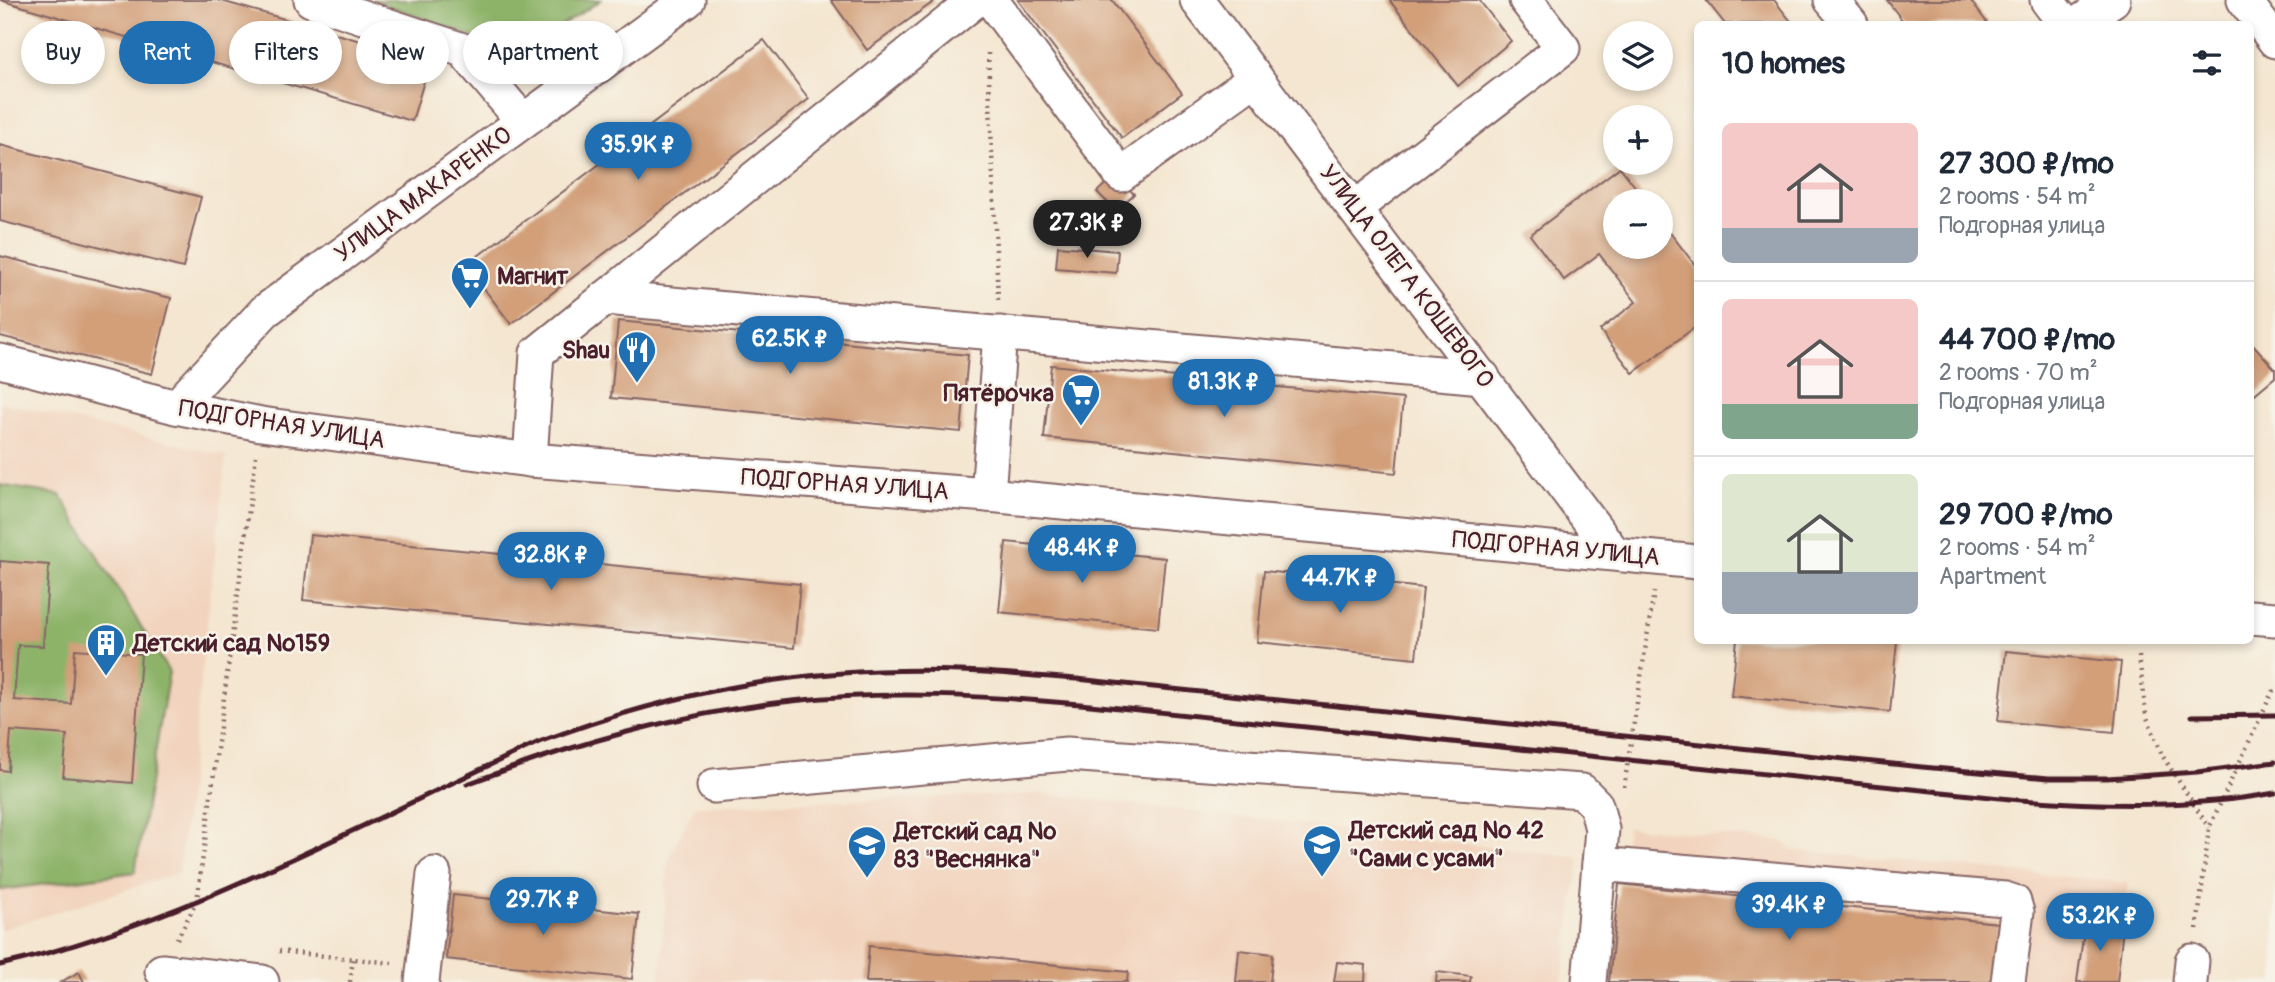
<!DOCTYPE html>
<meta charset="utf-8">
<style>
body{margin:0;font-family:Pangolin,sans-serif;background:#f6f6f7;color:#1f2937;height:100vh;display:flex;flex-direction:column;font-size:26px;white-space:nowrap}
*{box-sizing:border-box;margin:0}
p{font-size:23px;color:#747a83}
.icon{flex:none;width:38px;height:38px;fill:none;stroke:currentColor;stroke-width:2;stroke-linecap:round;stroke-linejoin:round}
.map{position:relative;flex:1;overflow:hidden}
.sheet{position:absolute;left:1694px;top:21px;width:560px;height:623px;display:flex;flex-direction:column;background:#fff;border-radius:10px;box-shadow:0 4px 10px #0003}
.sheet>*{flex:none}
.banner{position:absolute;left:21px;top:21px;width:665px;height:63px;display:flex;gap:14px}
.fabs{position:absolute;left:1603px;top:21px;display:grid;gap:14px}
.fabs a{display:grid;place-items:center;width:70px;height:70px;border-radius:50%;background:#fff;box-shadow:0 4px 10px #0003;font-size:35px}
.price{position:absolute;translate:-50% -60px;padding:0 16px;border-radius:24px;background:#1f6fb2;color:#fff;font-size:23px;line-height:46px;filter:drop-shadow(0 2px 4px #0008)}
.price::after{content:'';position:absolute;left:50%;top:42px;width:21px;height:16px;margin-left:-10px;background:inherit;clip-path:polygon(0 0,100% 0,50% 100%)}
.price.current{background:#222;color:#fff}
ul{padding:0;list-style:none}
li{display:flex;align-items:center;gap:21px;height:175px;padding:0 28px}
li+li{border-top:2px solid #e0e1e3}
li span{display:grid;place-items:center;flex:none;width:196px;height:140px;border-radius:10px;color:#555}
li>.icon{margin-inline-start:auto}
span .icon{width:84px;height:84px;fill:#fffc;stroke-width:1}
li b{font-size:30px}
h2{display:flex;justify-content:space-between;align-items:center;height:84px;padding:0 28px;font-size:30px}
.tag{padding:0 24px;border-radius:32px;background:#fff;box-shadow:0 4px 10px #0003;font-size:24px;line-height:63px}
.tag.current{background:#1f6fb2;color:#fff}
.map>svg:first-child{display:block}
</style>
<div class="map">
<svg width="2275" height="982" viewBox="0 0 2275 982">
<rect width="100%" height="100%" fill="#f7f3e8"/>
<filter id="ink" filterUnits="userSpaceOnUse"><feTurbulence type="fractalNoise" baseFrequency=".0143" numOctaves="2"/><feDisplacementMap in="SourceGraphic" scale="14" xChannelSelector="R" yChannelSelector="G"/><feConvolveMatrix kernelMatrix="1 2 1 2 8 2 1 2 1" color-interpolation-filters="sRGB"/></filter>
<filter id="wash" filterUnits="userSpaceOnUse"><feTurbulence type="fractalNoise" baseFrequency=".00686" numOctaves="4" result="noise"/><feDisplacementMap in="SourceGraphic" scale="28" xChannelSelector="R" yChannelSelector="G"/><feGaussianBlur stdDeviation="1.57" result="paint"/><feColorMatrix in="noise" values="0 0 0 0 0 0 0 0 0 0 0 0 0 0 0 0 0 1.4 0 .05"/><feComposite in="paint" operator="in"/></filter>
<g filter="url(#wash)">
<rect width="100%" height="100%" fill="#f4e6d0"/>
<g fill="#f2d4be">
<polygon points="0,402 226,456 179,873 0,930"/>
<polygon points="1046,794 1580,858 1562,982 660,982 668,859 695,806"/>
<polygon points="1627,827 1782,841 1794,850 2128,883 2117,982 1609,982"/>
</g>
<g fill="#8db369" stroke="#6c694a" stroke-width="2">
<polygon points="373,0 601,0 519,54"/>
<polygon points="0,485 60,495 169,672 135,872 0,890"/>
</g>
<g id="blocks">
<g fill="#d29f79">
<polygon points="0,0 218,0 430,61 412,121"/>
<polygon points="831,0 936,0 867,50"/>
<polygon points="1018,0 1112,0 1182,93 1122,138"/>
<polygon points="1389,0 1479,0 1511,41 1458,86"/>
<polygon points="1706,0 1774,0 1793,24 1725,24"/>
<polygon points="1887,0 1970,0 1988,24 1905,24"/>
<polygon points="764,40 809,99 511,324 466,265"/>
<polygon points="0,145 201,197 183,268 0,221"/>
<polygon points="1620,167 1646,201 1615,201 1615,247 1661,247 1661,221 1698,269 1698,325 1633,373 1600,330 1636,302 1599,254 1564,280 1530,235"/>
<polygon points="1115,175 1134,194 1116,211 1097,192"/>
<polygon points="1058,246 1118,251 1116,273 1056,268"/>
<polygon points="0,256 171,298 152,374 0,336"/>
<polygon points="618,321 968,355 961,432 611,398"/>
<polygon points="2250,341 2275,369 2275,377 2250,398"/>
<polygon points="1051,365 1403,399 1396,473 1044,438"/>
<polygon points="310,535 800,584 794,648 303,600"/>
<polygon points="1006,542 1165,558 1158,628 999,612"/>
<polygon points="0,561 49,565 43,646 18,645 14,700 71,704 75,649 141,654 132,783 63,777 67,735 11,731 8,771 0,770"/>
<polygon points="1264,571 1423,588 1416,658 1257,642"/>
<polygon points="1737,640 1897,641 1890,712 1731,696"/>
<polygon points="2006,651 2121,662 2114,732 1998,721"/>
<polygon points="1619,884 1998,923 1992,982 1609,982"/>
<polygon points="453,895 639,914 632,979 446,959"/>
<polygon points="2085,922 2123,927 2117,982 2077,982"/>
<polygon points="869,946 1128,972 1127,982 866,982"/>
<polygon points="1239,950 1273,954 1270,982 1236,982"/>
<polygon points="1337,962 1366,965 1365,982 1334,982"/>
<polygon points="79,972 84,982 61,982"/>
<polygon points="1437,972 1471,976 1470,982 1436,982"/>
</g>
</g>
</g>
<g filter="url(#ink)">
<use href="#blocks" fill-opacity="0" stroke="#866565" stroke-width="2"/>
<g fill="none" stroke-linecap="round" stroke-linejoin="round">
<g stroke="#866565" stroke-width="37">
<g id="minor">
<polyline points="311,0 463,50 523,121"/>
<polyline points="991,0 1121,175 1256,78"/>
<polyline points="1197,0 1614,553"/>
<polyline points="1831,0 1851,24"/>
<polyline points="2047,0 2065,24"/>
<polyline points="2244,0 2275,41"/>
<polyline points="2077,24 2113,0"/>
<polyline points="1355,208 1563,48 1526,0"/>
<polyline points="605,298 1483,377"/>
<polyline points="0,361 176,407 261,424 530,460 988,495 1698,562"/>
<polyline points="176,407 265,311 688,0"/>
<polyline points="530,460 537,353 976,0"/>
<polyline points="988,495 1000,333"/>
<polyline points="2250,617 2275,619"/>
<polyline points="714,786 1067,754 1582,791 1596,805 1602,829 1589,982"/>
<polyline points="1599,864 2005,899 2014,902 2017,912 2008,982"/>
<polyline points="162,971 262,982"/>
<polyline points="422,982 434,874"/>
<polyline points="2190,982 2192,961"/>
</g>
</g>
<g stroke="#866565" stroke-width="4.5" stroke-dasharray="2 5" stroke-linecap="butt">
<polyline points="988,53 998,300"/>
<polyline points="2139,656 2146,715 2162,755 2209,828"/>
<polyline points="1624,787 1654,592"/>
<polyline points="2197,929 2209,828 2275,686"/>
<polyline points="177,939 197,901 256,456"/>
<polyline points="279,951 392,963"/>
<polyline points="350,982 353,959"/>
</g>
<use href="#minor" stroke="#fff" stroke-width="33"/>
<g stroke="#4a1f2b" stroke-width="5">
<polyline points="2192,716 2275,715"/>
<path d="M467,784C573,744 680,713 792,701C888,690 984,696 1080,704L2020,800C2104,806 2192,808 2275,793"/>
<path d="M0,965C188,922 364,822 539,742C680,689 810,666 960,671C999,672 1038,677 1077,679L1922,767L2049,778H2107L2197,772L2275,762"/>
</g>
</g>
</g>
<defs>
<g id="supermarket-pin" transform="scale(2.0125)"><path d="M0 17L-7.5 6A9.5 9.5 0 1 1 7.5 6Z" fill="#1f6fb2" stroke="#f7f3e8"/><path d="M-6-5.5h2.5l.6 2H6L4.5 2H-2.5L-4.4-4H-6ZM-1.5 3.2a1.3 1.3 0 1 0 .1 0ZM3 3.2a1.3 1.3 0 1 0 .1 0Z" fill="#fff"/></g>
<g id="restaurant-pin" transform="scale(2.0125)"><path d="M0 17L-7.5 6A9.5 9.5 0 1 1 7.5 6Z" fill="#1f6fb2" stroke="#f7f3e8"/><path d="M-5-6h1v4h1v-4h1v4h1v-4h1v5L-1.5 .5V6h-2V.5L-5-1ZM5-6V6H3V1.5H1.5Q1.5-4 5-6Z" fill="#fff"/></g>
<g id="building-pin" transform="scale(2.0125)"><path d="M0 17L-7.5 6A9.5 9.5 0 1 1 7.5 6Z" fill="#1f6fb2" stroke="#f7f3e8"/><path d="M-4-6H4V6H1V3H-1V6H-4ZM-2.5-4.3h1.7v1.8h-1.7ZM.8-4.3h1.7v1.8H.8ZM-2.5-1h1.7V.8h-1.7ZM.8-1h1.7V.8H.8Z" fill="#fff"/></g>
<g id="school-pin" transform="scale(2.0125)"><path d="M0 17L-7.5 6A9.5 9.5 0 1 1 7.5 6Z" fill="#1f6fb2" stroke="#f7f3e8"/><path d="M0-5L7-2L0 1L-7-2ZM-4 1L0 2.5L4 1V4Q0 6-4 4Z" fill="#fff"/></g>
</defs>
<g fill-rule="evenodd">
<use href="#supermarket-pin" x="470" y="276"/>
<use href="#restaurant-pin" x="637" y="350"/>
<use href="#supermarket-pin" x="1081" y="393"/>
<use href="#building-pin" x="106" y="643"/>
<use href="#school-pin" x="1322" y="844"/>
<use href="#school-pin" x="867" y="845"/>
</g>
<g text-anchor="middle" stroke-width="5" stroke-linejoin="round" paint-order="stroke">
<g font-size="24" fill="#4a1f2b" stroke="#f7f3e8">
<text transform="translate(423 194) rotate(-36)" y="8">УЛИЦА МАКАРЕНКО</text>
<text transform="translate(1407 276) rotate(53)" y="8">УЛИЦА ОЛЕГА КОШЕВОГО</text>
<text transform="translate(282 424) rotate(9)" y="8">ПОДГОРНАЯ УЛИЦА</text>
<text transform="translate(845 484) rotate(4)" y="8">ПОДГОРНАЯ УЛИЦА</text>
<text transform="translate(1556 548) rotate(5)" y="8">ПОДГОРНАЯ УЛИЦА</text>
</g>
<g font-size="24" font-weight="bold" fill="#4a1f2b" stroke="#f7f3e8" text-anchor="start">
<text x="497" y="284">Магнит</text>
<text x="610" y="358" text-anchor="end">Shau</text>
<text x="1054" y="401" text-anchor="end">Пятёрочка</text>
<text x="133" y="651">Детский сад №159</text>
<text x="1349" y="838">Детский сад № 42<tspan x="1349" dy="28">"Сами с усами"</tspan></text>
<text x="894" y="839">Детский сад №<tspan x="894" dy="28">83 "Веснянка"</tspan></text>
</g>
</g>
</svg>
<div class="fabs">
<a><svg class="icon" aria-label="layers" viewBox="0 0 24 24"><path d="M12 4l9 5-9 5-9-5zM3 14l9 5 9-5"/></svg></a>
<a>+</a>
<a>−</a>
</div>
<b class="price" style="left:638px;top:182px">35.9K ₽</b>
<b class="price current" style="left:1087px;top:260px">27.3K ₽</b>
<b class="price" style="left:790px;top:376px">62.5K ₽</b>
<b class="price" style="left:1224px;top:419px">81.3K ₽</b>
<b class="price" style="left:1082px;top:585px">48.4K ₽</b>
<b class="price" style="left:551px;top:592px">32.8K ₽</b>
<b class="price" style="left:1340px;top:615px">44.7K ₽</b>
<b class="price" style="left:543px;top:937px">29.7K ₽</b>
<b class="price" style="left:1789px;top:942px">39.4K ₽</b>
<b class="price" style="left:2100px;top:953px">53.2K ₽</b>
<div class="banner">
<a class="tag">Buy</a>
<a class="tag current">Rent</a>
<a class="tag">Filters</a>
<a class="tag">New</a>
<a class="tag">Apartment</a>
</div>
<section class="sheet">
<h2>10 homes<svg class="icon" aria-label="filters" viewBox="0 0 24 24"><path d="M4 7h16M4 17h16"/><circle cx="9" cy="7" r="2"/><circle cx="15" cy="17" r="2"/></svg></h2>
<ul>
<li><span style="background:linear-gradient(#f6c9c9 75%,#9aa5b1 0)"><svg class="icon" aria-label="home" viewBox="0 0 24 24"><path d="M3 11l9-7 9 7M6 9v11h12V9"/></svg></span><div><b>27 300 ₽/mo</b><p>2 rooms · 54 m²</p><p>Подгорная улица</p></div></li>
<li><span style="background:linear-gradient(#f6c9c9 75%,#7fa58c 0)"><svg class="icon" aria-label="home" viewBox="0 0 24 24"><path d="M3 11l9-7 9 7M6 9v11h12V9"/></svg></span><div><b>44 700 ₽/mo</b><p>2 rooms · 70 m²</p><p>Подгорная улица</p></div></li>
<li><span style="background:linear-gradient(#dfe7d0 70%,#9aa5b1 0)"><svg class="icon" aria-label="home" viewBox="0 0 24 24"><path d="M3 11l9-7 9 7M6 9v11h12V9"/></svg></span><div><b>29 700 ₽/mo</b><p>2 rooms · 54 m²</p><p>Apartment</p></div></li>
</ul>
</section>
</div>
